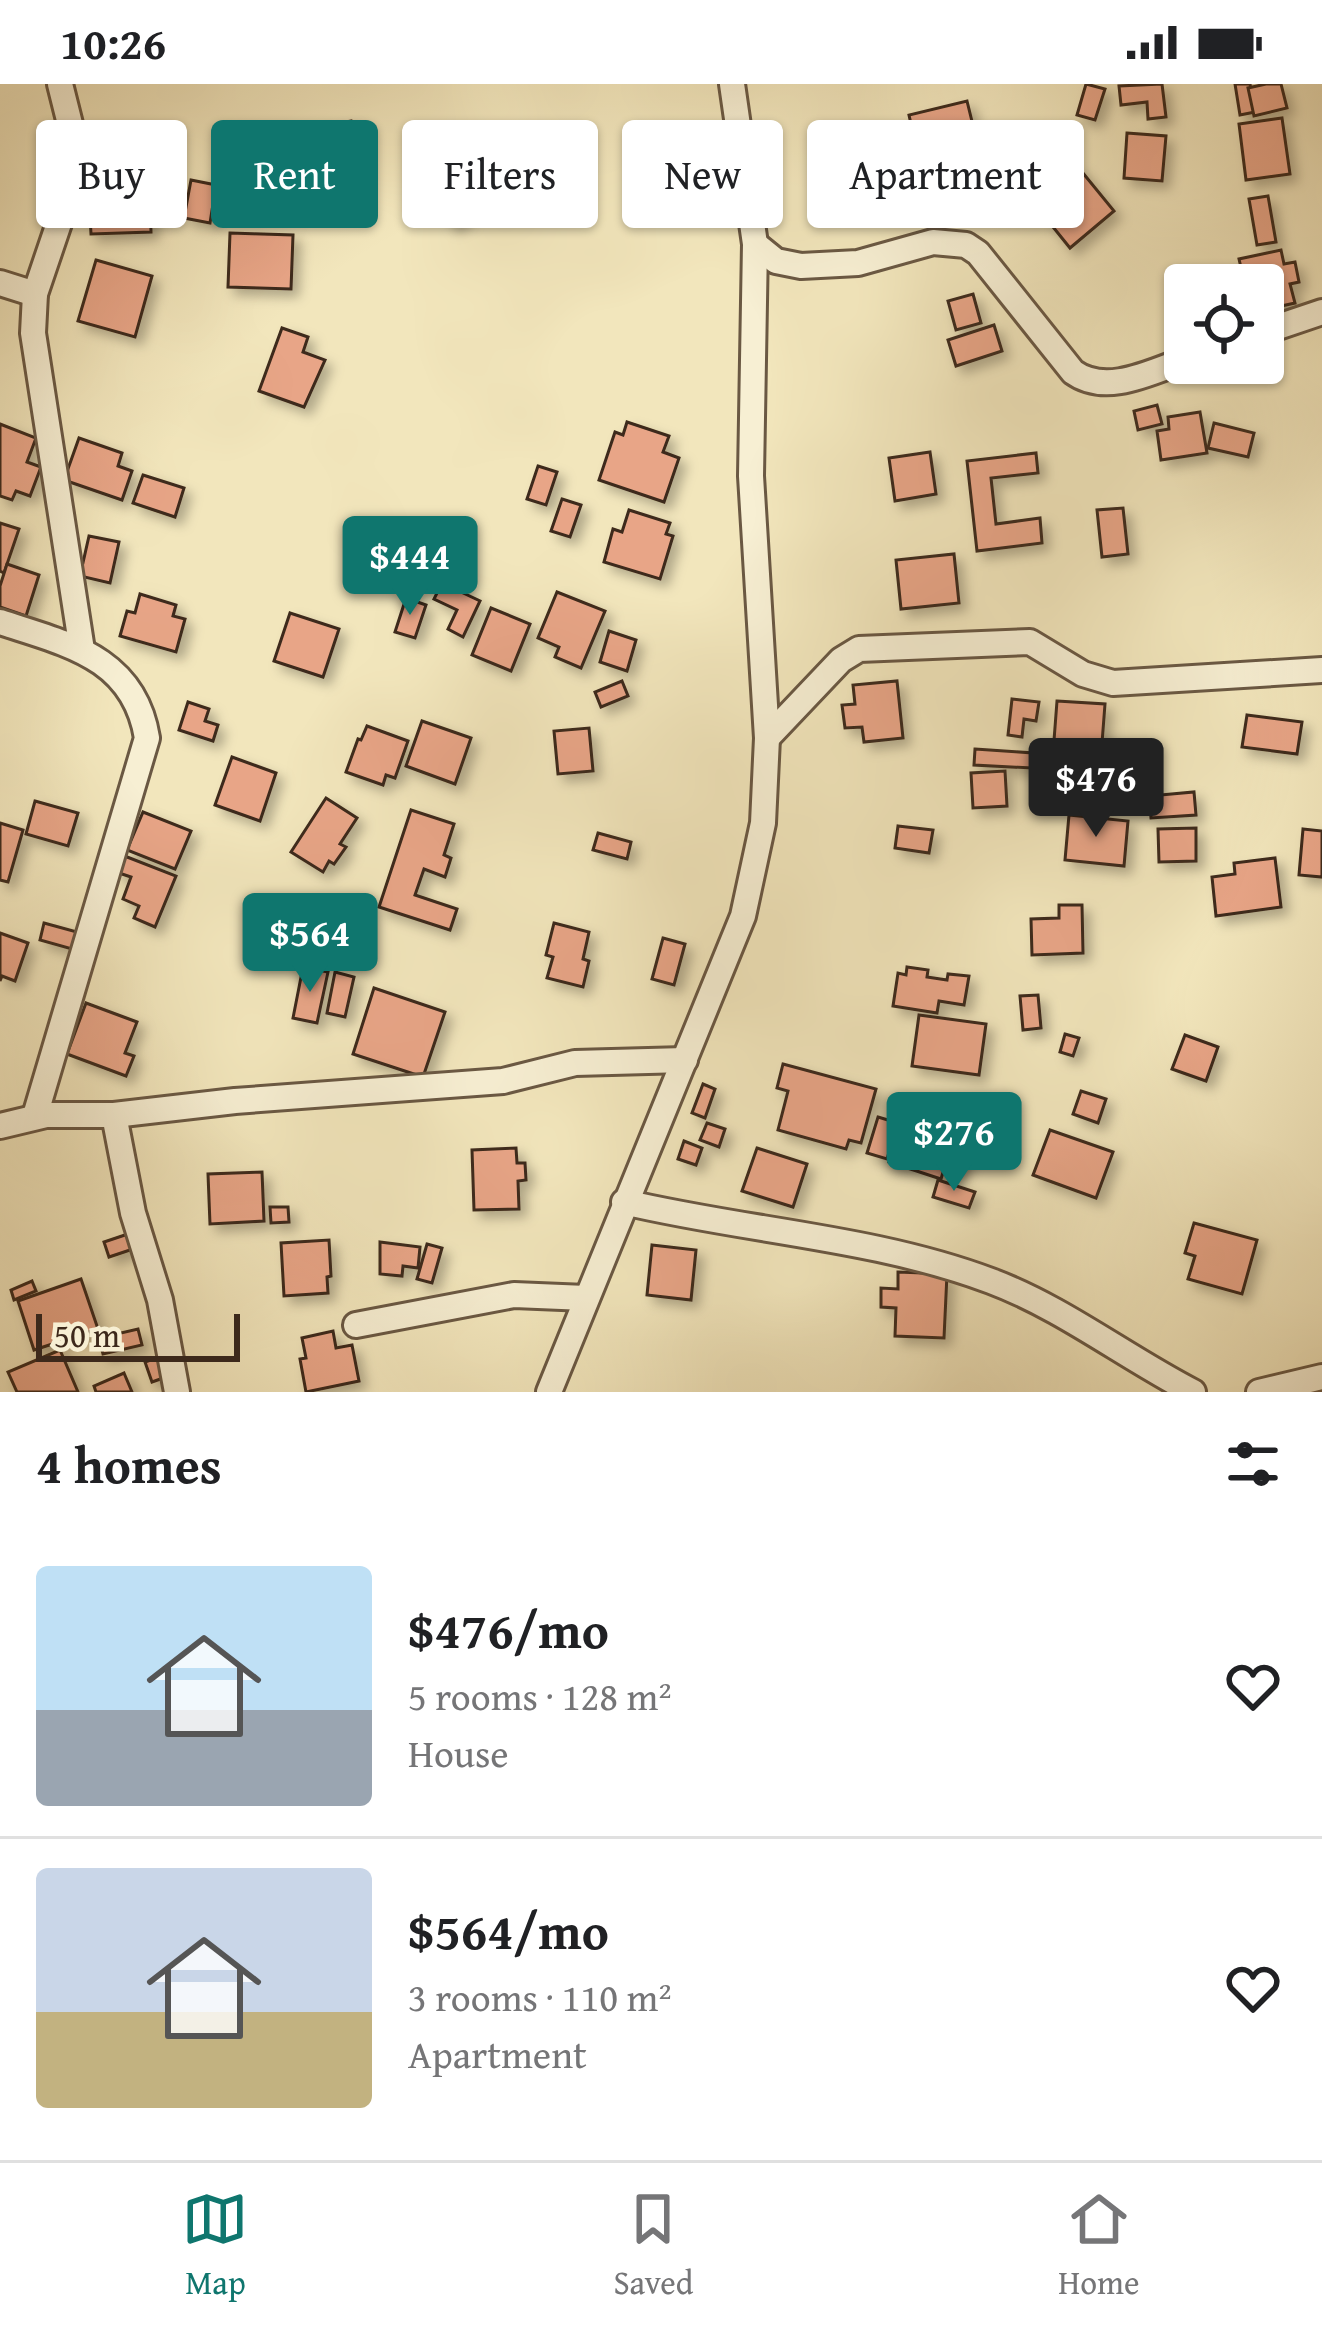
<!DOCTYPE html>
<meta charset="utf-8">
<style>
body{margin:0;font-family:"Gentium Book Plus",serif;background:#f6f6f6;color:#202124;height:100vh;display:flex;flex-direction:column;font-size:45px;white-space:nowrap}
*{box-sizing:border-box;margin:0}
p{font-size:39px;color:#757577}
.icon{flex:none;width:66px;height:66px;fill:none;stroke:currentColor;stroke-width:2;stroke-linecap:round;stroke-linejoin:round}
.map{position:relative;height:1308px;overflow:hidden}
.sheet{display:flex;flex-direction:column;background:#fff;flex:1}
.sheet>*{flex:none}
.top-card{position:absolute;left:36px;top:36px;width:1251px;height:108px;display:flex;gap:24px}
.buttons{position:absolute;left:1164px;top:180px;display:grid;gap:24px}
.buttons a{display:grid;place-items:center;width:120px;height:120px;border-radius:12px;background:#fff;box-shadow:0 3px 9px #0004;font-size:60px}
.scale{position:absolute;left:36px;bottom:30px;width:204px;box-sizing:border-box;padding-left:12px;border:6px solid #3d291b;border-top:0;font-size:33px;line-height:42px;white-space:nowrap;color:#3d291b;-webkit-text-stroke:9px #f7efd3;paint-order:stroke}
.price{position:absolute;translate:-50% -102px;padding:0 27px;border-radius:12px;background:#0f766e;color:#fff;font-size:39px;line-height:78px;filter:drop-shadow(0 3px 6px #0008)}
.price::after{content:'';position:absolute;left:50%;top:72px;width:36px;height:27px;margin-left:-18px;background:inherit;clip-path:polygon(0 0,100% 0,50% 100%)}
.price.on{background:#222;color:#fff}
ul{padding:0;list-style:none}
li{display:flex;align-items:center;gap:36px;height:300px;padding:0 36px}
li+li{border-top:3px solid #e0e0e0}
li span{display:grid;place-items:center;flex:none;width:336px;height:240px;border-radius:12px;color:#555}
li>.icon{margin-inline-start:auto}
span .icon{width:144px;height:144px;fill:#fffc;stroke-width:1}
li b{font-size:51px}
h2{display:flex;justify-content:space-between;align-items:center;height:144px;padding:0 36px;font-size:51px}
.pill{padding:0 42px;border-radius:12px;background:#fff;box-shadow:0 3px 9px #0004;font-size:42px;line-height:108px}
.pill.on{background:#0f766e;color:#fff}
.status{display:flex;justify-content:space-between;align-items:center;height:84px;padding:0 60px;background:#fff;direction:ltr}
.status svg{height:33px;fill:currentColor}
.dock{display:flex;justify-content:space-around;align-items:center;height:168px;border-top:3px solid #e0e0e0;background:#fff;font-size:33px;color:#757577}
.dock a{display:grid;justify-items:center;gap:6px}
.dock .on{color:#0f766e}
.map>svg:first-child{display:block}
</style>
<div class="status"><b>10:26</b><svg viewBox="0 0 49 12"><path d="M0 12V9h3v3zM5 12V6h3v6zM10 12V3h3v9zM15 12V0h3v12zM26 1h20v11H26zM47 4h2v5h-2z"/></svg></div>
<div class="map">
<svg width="1322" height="1308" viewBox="0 0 1322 1308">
<defs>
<filter id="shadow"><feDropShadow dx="7" dy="7" stdDeviation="6" flood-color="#0004"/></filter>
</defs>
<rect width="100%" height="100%" fill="#f2e6bc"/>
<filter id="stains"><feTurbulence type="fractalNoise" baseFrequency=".00167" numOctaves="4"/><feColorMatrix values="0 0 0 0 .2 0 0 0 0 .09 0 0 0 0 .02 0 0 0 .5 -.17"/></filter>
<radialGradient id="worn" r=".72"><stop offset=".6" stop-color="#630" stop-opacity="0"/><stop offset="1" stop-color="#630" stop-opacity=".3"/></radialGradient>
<g fill="#e8a587" stroke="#3d291b" stroke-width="3" filter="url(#shadow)">
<polygon points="1086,0 1105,5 1095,36 1077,31"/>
<polygon points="1162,0 1166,33 1148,35 1147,18 1121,21 1119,2"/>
<polygon points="1235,0 1250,0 1255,28 1240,31"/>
<polygon points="1266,0 1281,0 1287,24 1254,32 1248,4"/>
<polygon points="967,17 977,58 956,63 958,71 930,78 929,74 919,76 909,31"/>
<polygon points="1282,34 1290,90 1246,96 1239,40"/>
<polygon points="351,37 359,85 311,94 303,46"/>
<polygon points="1127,49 1166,52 1162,97 1124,94"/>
<polygon points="226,82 273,92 269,113 221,103"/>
<polygon points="860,83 870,116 840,125 830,91"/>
<polygon points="1078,83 1114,127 1070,164 1049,138 1069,122 1054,103"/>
<polygon points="191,96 216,101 210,139 184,134"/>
<polygon points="324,97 327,119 284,124 281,102"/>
<polygon points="448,99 466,133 451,141 433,106"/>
<polygon points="150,111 151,148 91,150 89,114"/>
<polygon points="1268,112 1276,158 1257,161 1249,115"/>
<polygon points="230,149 293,151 291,205 228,203"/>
<polygon points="1281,166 1284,180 1295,178 1299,198 1290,200 1295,219 1263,226 1263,201 1245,201 1239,175"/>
<polygon points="96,176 152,192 135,253 78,237"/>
<polygon points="973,210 981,239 956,246 948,217"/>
<polygon points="994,241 1002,267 956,282 948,256"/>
<polygon points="282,244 308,253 303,268 325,276 304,323 259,307"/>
<polygon points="1157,321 1162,340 1138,346 1134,327"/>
<polygon points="1200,328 1207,369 1161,376 1157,347 1169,345 1168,333"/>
<polygon points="627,338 669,352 663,368 679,374 664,418 599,396 615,348 623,351"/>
<polygon points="1214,339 1254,349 1248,373 1208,364"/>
<polygon points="0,340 36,354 27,378 41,383 30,412 16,407 12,416 0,412"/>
<polygon points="79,354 122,369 118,382 132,387 122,416 64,396"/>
<polygon points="930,368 936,410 895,417 889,374"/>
<polygon points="1036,369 1038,389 991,394 996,440 1040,434 1042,459 977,467 967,377"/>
<polygon points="538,382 557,388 546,421 527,415"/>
<polygon points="143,391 184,404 175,433 133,419"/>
<polygon points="562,415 581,421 570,453 551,447"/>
<polygon points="1123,424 1128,470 1102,473 1097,426"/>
<polygon points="629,426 670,439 666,450 673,452 660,495 604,478 613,445 622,448"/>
<polygon points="0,439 19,445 4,489 0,487"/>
<polygon points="89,452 119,458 110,499 80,492"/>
<polygon points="954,470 959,519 901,525 896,476"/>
<polygon points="7,480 39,491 26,532 0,523 0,502"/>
<polygon points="442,499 480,517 463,553 448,545 457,526 434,515"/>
<polygon points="557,508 605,527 581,584 555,573 559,563 538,554"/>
<polygon points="140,510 176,521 173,532 185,535 176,568 120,552 127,527 135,529"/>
<polygon points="406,514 426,521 415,554 395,548"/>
<polygon points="491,524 530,540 511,587 472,571"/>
<polygon points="290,529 339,545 323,593 274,577"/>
<polygon points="609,547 636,556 627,587 600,578"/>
<polygon points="622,597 628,612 601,623 595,608"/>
<polygon points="897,597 903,654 864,658 862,643 845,644 842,621 855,620 853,601"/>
<polygon points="1012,615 1039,618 1036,637 1024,635 1022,653 1008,651"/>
<polygon points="1057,617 1105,620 1101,672 1076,671 1075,685 1052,683"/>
<polygon points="188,618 209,625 205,637 218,641 213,657 179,646"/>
<polygon points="1247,631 1302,638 1297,670 1242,663"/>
<polygon points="422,637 471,654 455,700 406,682"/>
<polygon points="367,642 408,657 395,694 386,691 383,701 346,688 358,655 361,656"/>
<polygon points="589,644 593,687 558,690 554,647"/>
<polygon points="975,665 1033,669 1032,684 974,681"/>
<polygon points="232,673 276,689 260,737 215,721"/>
<polygon points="1005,687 1007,722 973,724 971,689"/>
<polygon points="1194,708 1196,731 1151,734 1149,712"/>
<polygon points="326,714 357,734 340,760 346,763 334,780 329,777 323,788 291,768"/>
<polygon points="35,717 78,729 68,762 26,750"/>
<polygon points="411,726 454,740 444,771 451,774 445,793 424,785 415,811 457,825 450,846 379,823"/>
<polygon points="143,728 191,747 175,785 127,766"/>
<polygon points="1069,731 1128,737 1124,782 1065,776"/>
<polygon points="0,739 23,746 8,798 0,796"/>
<polygon points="898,742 933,746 929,769 895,764"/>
<polygon points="1196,744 1196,777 1159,778 1158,745"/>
<polygon points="1303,745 1322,747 1322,793 1299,791"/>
<polygon points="598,749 631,758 627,775 593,766"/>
<polygon points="122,771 176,792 155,843 134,834 139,822 123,815 131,793 116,788"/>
<polygon points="1275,774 1281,823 1216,832 1212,793 1235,790 1234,779"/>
<polygon points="1059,821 1082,821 1083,869 1032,871 1031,835 1059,834"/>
<polygon points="44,839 77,848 72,865 40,856"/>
<polygon points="554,839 589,848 583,875 589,877 583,903 547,894 553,873 546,871"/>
<polygon points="0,849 28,859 15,897 2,892 0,897"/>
<polygon points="663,854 685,860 674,901 652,895"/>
<polygon points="303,883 328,888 317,939 293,934"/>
<polygon points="907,883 928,886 927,893 947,896 948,890 969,892 964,921 939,917 937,929 893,922 898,889 906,891"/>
<polygon points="335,888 354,893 345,933 327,929"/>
<polygon points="374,904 445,928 423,993 353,970"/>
<polygon points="1038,911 1041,944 1023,946 1020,912"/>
<polygon points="86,919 137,938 125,969 134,972 126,992 67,970"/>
<polygon points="919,931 986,940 979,991 912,982"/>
<polygon points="1065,950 1079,954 1073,972 1060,968"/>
<polygon points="1185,951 1218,963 1206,997 1172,985"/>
<polygon points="783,980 876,1005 861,1059 849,1056 846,1065 778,1046 788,1007 777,1004"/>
<polygon points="703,1000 715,1005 705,1034 692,1029"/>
<polygon points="1081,1007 1106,1015 1098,1039 1073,1030"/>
<polygon points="927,1017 971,1031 965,1050 972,1052 959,1090 944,1085 941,1095 889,1078 904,1033 910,1034 914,1018 925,1022"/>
<polygon points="878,1033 898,1039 887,1075 867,1069"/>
<polygon points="707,1039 725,1045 719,1063 700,1056"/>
<polygon points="1050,1046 1113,1068 1096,1114 1033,1091"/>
<polygon points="684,1057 702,1064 696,1081 678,1075"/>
<polygon points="516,1064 517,1079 525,1079 526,1096 518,1097 519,1125 474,1126 472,1066"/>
<polygon points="757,1064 807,1080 793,1123 742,1107"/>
<polygon points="262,1088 264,1137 210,1140 208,1090"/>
<polygon points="938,1096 975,1108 969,1124 933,1113"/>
<polygon points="270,1123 288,1123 289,1138 271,1139"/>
<polygon points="1194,1139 1257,1156 1242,1210 1188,1195 1195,1172 1185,1169"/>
<polygon points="128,1150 133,1165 109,1173 104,1158"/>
<polygon points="329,1156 331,1192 327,1193 328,1209 284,1212 281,1159"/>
<polygon points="380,1158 420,1163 418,1184 403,1182 402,1192 380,1190"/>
<polygon points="427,1160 442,1164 432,1199 417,1195"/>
<polygon points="652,1161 696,1166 691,1216 647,1211"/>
<polygon points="898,1188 947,1190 944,1254 895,1252 896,1224 881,1223 881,1204 898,1205"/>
<polygon points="81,1195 98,1245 34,1266 18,1217"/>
<polygon points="32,1197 36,1207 14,1216 11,1206"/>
<polygon points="138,1245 142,1261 103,1270 99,1254"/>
<polygon points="333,1247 336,1264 352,1261 359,1297 306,1308 300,1275 306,1274 302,1254"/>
<polygon points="60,1266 78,1308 17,1308 8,1288"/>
<polygon points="159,1273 166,1293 152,1298 145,1278"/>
<polygon points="124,1289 132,1308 96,1308 94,1302"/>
</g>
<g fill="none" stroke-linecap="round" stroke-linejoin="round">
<g stroke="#6a5843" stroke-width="30">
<g id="street">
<polyline points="60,0 78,72 76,89 35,210 33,249 82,566"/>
<path d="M755,160L776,177L801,182L858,179L933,158L966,161L978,169L1073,288C1106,312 1151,288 1185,276"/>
<polyline points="0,199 35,210"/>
<polyline points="1263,248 1322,228"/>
<path d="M0,538C67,560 134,573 147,654L35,1032"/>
<polyline points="767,654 841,576 859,565 1030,558 1083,590 1113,599 1322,586"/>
<polyline points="114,1031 133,1129 160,1216 177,1308"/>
<polyline points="0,1042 46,1031 114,1031 235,1017 503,997 575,979 685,976"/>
<path d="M624,1118C746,1147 874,1153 991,1197C1063,1224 1125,1273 1193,1308"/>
<polyline points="356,1241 514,1211 586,1214"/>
<polyline points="549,1308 743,832 763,739 767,654 751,392 755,160 732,0"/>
<polyline points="1259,1308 1322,1293"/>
</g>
</g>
<use href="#street" stroke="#f7efd3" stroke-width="24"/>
</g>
<rect width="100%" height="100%" filter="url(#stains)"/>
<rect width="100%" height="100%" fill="url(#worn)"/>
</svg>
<div class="buttons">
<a><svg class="icon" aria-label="locate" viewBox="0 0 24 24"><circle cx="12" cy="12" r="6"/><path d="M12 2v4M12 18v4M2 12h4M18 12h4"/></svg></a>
</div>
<div class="scale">50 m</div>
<b class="price" style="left:410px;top:534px">$444</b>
<b class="price on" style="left:1096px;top:756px">$476</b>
<b class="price" style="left:310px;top:911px">$564</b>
<b class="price" style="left:954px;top:1110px">$276</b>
<div class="top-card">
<a class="pill">Buy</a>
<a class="pill on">Rent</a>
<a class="pill">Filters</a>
<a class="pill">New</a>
<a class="pill">Apartment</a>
</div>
</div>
<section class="sheet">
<h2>4 homes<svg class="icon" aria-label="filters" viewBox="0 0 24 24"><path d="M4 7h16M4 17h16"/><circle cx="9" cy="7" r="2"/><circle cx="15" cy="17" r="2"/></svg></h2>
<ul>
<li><span style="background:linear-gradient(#bfe0f5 60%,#9aa5b1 0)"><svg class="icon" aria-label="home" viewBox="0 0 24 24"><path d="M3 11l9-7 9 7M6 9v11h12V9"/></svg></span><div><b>$476/mo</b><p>5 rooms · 128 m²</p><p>House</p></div><svg class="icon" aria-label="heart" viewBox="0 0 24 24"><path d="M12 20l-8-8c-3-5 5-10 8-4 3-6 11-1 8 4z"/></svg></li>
<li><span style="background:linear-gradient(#c9d6e8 60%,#c2b280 0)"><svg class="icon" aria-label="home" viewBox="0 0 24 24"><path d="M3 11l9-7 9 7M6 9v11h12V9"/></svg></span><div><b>$564/mo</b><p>3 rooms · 110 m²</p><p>Apartment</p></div><svg class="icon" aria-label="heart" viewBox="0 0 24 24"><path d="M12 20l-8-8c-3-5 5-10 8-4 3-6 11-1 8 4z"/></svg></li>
</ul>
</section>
<nav class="dock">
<a class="on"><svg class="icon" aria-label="map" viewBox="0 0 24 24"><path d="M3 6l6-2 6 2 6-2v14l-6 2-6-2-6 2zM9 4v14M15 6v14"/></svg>Map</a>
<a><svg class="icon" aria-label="saved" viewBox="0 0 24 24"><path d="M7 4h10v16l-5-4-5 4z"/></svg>Saved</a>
<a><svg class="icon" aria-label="home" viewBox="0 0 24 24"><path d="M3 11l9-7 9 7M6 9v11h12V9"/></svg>Home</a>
</nav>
